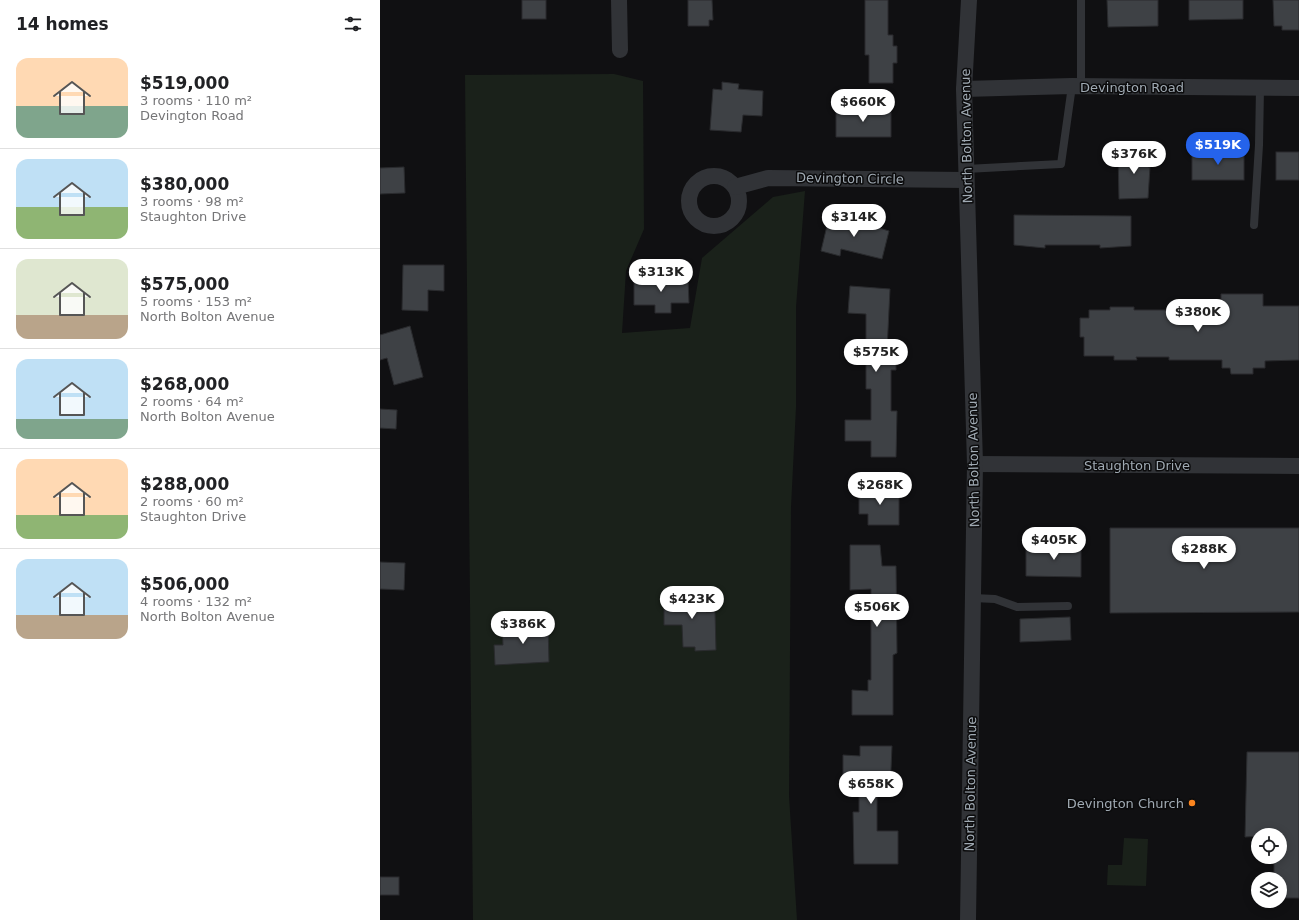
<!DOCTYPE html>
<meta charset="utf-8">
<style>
body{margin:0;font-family:"DejaVu Sans",sans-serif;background:#f6f6f6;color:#202124;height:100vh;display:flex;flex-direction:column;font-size:15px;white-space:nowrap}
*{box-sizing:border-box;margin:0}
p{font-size:13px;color:#757577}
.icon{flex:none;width:22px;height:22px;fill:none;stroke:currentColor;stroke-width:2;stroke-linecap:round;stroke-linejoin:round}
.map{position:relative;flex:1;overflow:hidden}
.side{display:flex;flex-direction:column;background:#fff;width:380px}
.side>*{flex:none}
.buttons{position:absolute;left:871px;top:828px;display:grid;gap:8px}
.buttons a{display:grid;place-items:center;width:36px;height:36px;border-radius:50%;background:#fff;box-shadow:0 2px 10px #0003;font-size:20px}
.price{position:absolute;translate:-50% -34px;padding:0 9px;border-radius:14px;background:#fff;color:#222;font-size:13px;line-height:26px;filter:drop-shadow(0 1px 2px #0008)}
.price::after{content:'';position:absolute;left:50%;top:24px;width:12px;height:9px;margin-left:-6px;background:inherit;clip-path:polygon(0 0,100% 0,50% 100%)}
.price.current{background:#2563eb;color:#fff}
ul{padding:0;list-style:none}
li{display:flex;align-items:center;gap:12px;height:100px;padding:0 16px}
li+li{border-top:1px solid #e0e0e0}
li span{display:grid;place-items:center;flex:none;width:112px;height:80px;border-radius:12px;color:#555}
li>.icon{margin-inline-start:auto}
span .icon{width:48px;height:48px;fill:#fffc;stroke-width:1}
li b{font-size:17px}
h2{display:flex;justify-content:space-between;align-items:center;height:48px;padding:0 16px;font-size:17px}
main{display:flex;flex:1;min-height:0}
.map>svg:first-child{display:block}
</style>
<main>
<section class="side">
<h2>14 homes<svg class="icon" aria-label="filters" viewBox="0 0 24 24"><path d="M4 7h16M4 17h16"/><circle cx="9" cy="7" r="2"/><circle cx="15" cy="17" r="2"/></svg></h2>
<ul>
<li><span style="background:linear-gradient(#ffd9b3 60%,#7fa58c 0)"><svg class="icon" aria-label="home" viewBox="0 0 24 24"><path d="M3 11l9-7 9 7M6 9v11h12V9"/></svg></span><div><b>$519,000</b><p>3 rooms · 110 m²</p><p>Devington Road</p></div></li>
<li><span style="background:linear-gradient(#bfe0f5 60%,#8fb573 0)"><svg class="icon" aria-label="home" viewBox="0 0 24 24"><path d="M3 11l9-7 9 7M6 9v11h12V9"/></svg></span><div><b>$380,000</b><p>3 rooms · 98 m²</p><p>Staughton Drive</p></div></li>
<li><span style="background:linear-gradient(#dfe7d0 70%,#b9a48a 0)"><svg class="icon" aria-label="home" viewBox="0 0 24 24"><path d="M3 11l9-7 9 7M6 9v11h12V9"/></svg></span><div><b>$575,000</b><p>5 rooms · 153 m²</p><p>North Bolton Avenue</p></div></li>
<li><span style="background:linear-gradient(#bfe0f5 75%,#7fa58c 0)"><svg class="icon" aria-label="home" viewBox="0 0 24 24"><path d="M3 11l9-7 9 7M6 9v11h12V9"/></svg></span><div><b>$268,000</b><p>2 rooms · 64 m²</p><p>North Bolton Avenue</p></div></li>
<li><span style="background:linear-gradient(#ffd9b3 70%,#8fb573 0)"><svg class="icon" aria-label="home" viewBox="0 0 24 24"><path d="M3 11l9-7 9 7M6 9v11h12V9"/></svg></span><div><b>$288,000</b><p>2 rooms · 60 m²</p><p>Staughton Drive</p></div></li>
<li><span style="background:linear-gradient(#bfe0f5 70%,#b9a48a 0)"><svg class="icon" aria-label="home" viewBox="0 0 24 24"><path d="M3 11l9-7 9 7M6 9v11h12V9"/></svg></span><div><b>$506,000</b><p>4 rooms · 132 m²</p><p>North Bolton Avenue</p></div></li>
</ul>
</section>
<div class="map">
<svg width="919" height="920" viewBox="0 0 919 920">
<rect width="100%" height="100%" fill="#101012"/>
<g fill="#1a211a">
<polygon points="234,74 263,81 264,229 246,271 242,333 310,328 322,258 393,197 425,191 416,307 416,407 411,507 409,796 417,920 93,920 85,75"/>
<polygon points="744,838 768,839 766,886 727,885 728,865 742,865"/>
</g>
<g fill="#3e4145" stroke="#2a2b2e">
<rect x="142" y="0" width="24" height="19"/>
<polygon points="308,0 332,0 333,20 329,20 329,26 308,26"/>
<polygon points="485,0 508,0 508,35 513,35 513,46 517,46 517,63 513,63 513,83 489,83 489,55 485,55"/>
<polygon points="727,0 778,0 778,26 728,27"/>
<polygon points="809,0 863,0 863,19 809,20"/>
<polygon points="893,0 919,0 919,30 902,30 902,26 894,26"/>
<polygon points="342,82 359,84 358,89 383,91 382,116 363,115 361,132 330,130 333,89 342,90"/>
<polygon points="475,104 493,104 493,112 511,112 511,137 456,137 456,111 475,111"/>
<polygon points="738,152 768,152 768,167 770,167 768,198 739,199"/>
<rect x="812" y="152" width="52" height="28"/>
<rect x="896" y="152" width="23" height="28"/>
<polygon points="24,167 25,193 0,194 0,168"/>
<polygon points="450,213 509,231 502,259 461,249 460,256 441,251"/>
<polygon points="634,215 751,216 751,246 720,248 720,245 665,245 665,248 634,245"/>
<polygon points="23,265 64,265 64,291 48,290 48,311 22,310"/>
<polygon points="254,279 308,279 309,303 291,303 291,313 275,313 275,305 254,305"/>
<polygon points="470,286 510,289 507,350 516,350 516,370 511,370 511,411 517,411 516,457 491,457 491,441 465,441 465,420 491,420 491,389 486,389 486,314 468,313"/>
<polygon points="841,294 883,294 883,306 919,306 919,360 885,361 885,368 873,368 873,374 851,374 850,368 842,368 842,360 789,360 789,357 756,357 757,360 734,360 734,356 704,356 704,337 700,337 700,318 709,318 709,310 730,310 730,307 754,307 754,310 789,310 789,307 841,307"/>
<polygon points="30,326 43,377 14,385 7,358 0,360 0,335"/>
<polygon points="0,409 17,410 16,429 0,428"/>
<polygon points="479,489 519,489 519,525 488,525 488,514 479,514"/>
<polygon points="730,528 919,528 919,612 730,613"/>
<polygon points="470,545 500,545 502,566 516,566 517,653 513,655 513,715 472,715 472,690 488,691 488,680 491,680 491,589 470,590"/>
<polygon points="646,545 701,545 701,577 646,576"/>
<polygon points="0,562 25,563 24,590 0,589"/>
<polygon points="326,593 326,612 335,612 336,650 315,651 315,647 303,647 302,625 284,625 284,599 296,599 296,594"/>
<polygon points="690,617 691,640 640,642 640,619"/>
<polygon points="141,624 141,626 168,625 169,662 115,665 114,645 123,645 122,625"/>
<polygon points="480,746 512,746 510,793 497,793 497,831 518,831 518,864 474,864 473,812 479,812 479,779 463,779 463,755 480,756"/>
<polygon points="867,752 919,752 919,898 900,898 900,879 894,879 894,857 900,857 900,835 865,837"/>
<rect x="0" y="877" width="19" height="18"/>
</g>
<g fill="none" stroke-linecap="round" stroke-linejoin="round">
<g stroke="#313337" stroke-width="8">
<polyline points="701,0 701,86"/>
<polyline points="586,169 681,164 692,86"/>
<polyline points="874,225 879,145 880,88"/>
<polyline points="593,598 615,599 637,607 688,606"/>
</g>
<g stroke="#313337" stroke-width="16">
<polyline points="239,0 240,50"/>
<polyline points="584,89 692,86 919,88"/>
<circle cx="334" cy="201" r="25"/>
<polyline points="355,187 388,178 586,180"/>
<polyline points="595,464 919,466"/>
<polyline points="588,920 595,464 584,89 589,0"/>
</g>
</g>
<circle fill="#fb851f" stroke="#0b0b0c" stroke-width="1.5" cx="812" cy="803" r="4"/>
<g text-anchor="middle" stroke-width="3" stroke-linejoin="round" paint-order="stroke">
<g font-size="13" fill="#a0aab3" stroke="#0b0b0c">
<text x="752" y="92">Devington Road</text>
<text transform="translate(586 136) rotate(-91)" y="5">North Bolton Avenue</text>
<text transform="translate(470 178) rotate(1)" y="5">Devington Circle</text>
<text transform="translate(593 460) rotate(-91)" y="5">North Bolton Avenue</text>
<text x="757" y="470">Staughton Drive</text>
<text transform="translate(590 784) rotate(-89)" y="5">North Bolton Avenue</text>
</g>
<g font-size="13" fill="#a0aab3" stroke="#0b0b0c" text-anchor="end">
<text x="804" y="808">Devington Church</text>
</g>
</g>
</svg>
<div class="buttons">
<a><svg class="icon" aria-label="locate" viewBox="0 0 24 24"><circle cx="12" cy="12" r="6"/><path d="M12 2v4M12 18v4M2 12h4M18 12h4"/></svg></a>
<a><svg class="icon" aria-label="layers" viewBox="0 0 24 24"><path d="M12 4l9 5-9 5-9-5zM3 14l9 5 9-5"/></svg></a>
</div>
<b class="price" style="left:483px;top:123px">$660K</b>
<b class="price current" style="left:838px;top:166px">$519K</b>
<b class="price" style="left:754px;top:175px">$376K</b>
<b class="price" style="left:474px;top:238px">$314K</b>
<b class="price" style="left:281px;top:293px">$313K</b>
<b class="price" style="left:818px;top:333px">$380K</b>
<b class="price" style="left:496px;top:373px">$575K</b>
<b class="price" style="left:500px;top:506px">$268K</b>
<b class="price" style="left:674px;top:561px">$405K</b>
<b class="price" style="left:824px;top:570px">$288K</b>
<b class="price" style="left:312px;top:620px">$423K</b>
<b class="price" style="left:497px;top:628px">$506K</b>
<b class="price" style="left:143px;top:645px">$386K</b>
<b class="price" style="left:491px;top:805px">$658K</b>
</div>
</main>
